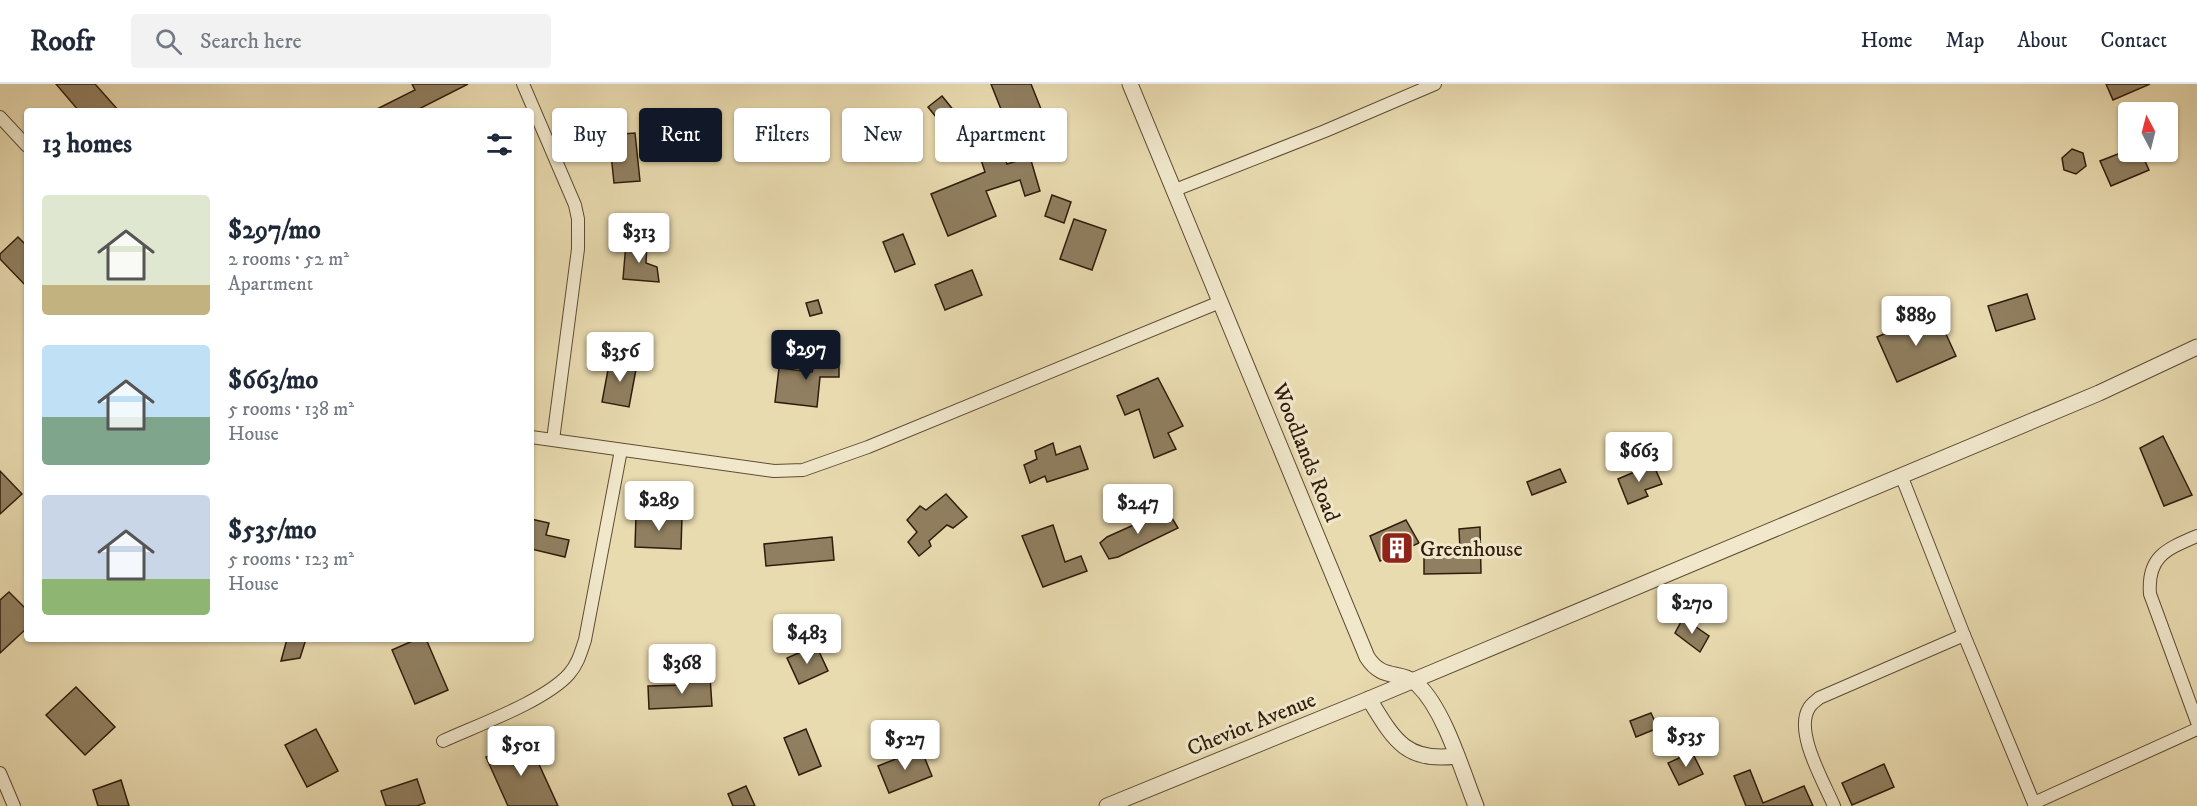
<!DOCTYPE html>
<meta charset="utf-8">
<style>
body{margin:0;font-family:"IM FELL DW Pica",serif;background:#f2f2f3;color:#1f2937;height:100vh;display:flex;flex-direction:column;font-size:22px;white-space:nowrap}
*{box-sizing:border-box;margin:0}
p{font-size:20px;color:#747a83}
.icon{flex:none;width:33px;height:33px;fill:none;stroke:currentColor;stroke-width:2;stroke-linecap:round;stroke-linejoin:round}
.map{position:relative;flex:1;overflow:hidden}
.drawer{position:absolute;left:24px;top:24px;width:510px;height:534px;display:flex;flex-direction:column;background:#fff;border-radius:6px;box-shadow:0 2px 4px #0004}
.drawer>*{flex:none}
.guide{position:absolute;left:552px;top:24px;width:570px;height:54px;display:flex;gap:12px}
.needle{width:39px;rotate:353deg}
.controls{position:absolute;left:2118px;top:18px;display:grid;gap:12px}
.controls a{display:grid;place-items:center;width:60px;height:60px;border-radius:6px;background:#fff;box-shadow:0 2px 4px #0004;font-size:30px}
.price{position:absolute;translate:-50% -51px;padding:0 14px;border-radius:6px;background:#fff;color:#222;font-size:20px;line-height:39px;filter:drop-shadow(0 2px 3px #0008)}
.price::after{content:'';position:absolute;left:50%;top:36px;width:18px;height:14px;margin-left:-9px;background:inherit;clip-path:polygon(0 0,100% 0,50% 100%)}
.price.active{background:#111827;color:#fff}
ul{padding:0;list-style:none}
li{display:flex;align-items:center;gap:18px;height:150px;padding:0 18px}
li span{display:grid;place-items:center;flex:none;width:168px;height:120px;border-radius:6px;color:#555}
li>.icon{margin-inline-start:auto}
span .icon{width:72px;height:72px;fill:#fffc;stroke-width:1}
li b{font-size:26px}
h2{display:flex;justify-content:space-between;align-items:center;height:72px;padding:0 18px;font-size:26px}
.tag{padding:0 21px;border-radius:6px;background:#fff;box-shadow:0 2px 4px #0004;font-size:21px;line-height:54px}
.tag.active{background:#111827;color:#fff}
header{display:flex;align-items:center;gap:36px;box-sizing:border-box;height:84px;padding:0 30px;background:#fff;border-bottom:2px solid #e0e1e3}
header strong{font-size:28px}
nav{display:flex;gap:33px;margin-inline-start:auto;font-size:21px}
.search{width:420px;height:54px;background:#f2f2f3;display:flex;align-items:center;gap:15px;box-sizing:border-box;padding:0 21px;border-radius:6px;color:#747a83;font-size:22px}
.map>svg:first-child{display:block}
</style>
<header>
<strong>Roofr</strong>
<div class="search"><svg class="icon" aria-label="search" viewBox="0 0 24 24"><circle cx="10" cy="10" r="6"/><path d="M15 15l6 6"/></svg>Search here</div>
<nav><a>Home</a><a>Map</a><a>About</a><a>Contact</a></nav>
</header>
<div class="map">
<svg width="2197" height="722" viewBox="0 0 2197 722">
<rect width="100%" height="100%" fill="#e9dbb0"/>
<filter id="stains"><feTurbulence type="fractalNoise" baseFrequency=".00333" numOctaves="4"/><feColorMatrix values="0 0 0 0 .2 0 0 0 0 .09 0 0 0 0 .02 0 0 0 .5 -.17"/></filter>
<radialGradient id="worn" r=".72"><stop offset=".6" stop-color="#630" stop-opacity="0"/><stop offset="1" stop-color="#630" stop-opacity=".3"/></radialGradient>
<g fill="#907f60" stroke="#2f1c0a" stroke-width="1.5">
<polygon points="56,0 95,0 119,27 79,27"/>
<polygon points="412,0 468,0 415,27 373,27 415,6"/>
<polygon points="991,0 1031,0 1045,35 1010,48"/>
<polygon points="2106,0 2150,0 2113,16"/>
<polygon points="942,12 963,38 949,49 928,23"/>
<polygon points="877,31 889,62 868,70 855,39"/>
<polygon points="996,47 1007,80 1030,73 1040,107 1025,112 1020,96 986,107 996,132 948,152 931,110 985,88 974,54"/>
<polygon points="635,49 640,97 614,99 609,51"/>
<polygon points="2072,65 2083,69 2086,82 2076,90 2064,86 2062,74"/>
<polygon points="2123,68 2141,68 2149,86 2111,102 2100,77"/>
<polygon points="1052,111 1071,118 1064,139 1045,132"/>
<polygon points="1074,135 1106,146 1092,186 1060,175"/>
<polygon points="903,150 915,180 895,188 883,158"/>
<polygon points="18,153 27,162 27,203 0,175 0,170"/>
<polygon points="626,159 647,161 646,179 657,183 659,198 623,195"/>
<polygon points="972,186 982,211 945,226 935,201"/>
<polygon points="2027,210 2035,235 1996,247 1988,222"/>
<polygon points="818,216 822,229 810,232 806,219"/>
<polygon points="1936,228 1956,272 1897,298 1877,253"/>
<polygon points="839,269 839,293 820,293 817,323 775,318 779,284 812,288 818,270"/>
<polygon points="610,275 637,280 629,323 602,318"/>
<polygon points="1158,294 1183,342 1168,349 1176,365 1154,374 1139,325 1125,331 1117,312"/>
<polygon points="2163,352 2192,411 2164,422 2140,364"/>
<polygon points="1053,359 1056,371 1080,362 1088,385 1047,398 1045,392 1030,399 1024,381 1037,375 1035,367"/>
<polygon points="1653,380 1662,400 1645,406 1648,412 1628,420 1618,395"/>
<polygon points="1560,385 1566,398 1532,411 1527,398"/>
<polygon points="0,387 22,410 0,430"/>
<polygon points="946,410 967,433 953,444 947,441 929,457 931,462 919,472 908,458 917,448 907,436 920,422 926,426"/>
<polygon points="1167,426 1178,444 1118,473 1109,475 1100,459 1107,453"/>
<polygon points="636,431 682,432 681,465 635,463"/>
<polygon points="531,435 549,439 546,451 569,456 565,473 531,465"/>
<polygon points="1406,436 1419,459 1380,477 1370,452"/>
<polygon points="1053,441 1065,478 1081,472 1087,487 1043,503 1022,452"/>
<polygon points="1480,443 1481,489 1424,490 1424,468 1460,466 1459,445"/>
<polygon points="832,453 834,476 766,482 764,460"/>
<polygon points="9,508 27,526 27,544 0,569 0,516"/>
<polygon points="1683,534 1709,552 1700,568 1675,549"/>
<polygon points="287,555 306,555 300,574 281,577"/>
<polygon points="417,555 426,555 448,606 415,620 392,566"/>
<polygon points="816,561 828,587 799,600 787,574"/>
<polygon points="710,593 712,622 649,625 648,602 684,601 684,594"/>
<polygon points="76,603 115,643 85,671 46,631"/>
<polygon points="1651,629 1658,644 1636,653 1630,637"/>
<polygon points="316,645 338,687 307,703 285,661"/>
<polygon points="806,645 821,682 799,691 784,654"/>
<polygon points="527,654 558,722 508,722 486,673"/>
<polygon points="921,665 932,692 889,709 878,682"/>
<polygon points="1692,668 1703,690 1679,701 1668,679"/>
<polygon points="1884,680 1894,703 1852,721 1842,699"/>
<polygon points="1750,686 1763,719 1804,702 1813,722 1746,722 1734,692"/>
<polygon points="417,695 425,719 417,722 386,722 381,707"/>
<polygon points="121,696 129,722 98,722 93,706"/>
<polygon points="746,702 755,722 733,722 728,710"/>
</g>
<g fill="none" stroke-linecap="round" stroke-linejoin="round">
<g stroke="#5e4c34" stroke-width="14">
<g id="minor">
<polyline points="523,0 575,121 578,135 578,165 553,356"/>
<polyline points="0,33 27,62"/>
<polyline points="1175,106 1325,47 1435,0"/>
<polyline points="531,353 774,387 803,386 868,363 1220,218"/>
<polyline points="1901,391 1964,551 2035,722"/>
<path d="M2197,452C2167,465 2147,472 2150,510L2197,638"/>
<path d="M443,657C478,641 545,617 569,590C578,580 581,568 585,556L621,366"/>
<polyline points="0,689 14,722"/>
<polyline points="2034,719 2197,645"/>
<path d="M1834,722C1824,698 1794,648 1809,624C1811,620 1816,617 1819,614L1964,551"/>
</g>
</g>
<g stroke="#5e4c34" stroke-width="17">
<g id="tertiary">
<path d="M1130,0L1367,573C1383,598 1400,585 1418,601C1445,627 1462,687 1476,722"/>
<path d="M1369,615C1393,654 1405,679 1456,672"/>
<polyline points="1107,722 1369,615 2099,309 2197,263"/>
</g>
</g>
<use href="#minor" stroke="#f1e8cc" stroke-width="12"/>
<use href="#tertiary" stroke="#f1e8cc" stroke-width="15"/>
</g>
<defs>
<g id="building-square" transform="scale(1.725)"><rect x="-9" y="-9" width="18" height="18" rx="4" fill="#8f2418" stroke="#f1e8cc"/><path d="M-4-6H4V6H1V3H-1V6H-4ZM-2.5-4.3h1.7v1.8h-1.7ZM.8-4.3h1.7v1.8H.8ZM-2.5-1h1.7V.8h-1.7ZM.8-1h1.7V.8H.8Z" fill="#fff"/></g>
</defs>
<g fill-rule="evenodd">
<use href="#building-square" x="1397" y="464"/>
</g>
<g text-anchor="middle" stroke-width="6" stroke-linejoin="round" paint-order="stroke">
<g font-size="22" fill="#2f1c0a" stroke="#f1e8cc">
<text transform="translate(1307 368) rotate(68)" y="8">Woodlands Road</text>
<text transform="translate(1251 639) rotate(-22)" y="8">Cheviot Avenue</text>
</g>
<g font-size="22" fill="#2f1c0a" stroke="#f1e8cc" text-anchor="start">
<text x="1420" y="472">Greenhouse</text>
</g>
</g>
<rect width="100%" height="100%" filter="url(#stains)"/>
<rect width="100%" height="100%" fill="url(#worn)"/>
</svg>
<div class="controls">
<a><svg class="needle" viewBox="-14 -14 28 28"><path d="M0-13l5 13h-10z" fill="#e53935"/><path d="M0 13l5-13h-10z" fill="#747a83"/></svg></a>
</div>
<b class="price" style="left:639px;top:180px">$313</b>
<b class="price" style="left:1916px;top:263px">$889</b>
<b class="price active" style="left:806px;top:297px">$297</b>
<b class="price" style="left:620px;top:299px">$356</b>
<b class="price" style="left:1639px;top:399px">$663</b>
<b class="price" style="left:659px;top:448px">$289</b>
<b class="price" style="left:1138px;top:451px">$247</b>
<b class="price" style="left:1692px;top:551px">$270</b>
<b class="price" style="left:807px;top:581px">$483</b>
<b class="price" style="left:682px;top:611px">$368</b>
<b class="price" style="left:1686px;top:684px">$535</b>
<b class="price" style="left:905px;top:687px">$527</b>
<b class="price" style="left:521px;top:693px">$501</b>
<div class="guide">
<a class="tag">Buy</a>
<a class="tag active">Rent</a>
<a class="tag">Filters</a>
<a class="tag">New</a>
<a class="tag">Apartment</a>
</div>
<section class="drawer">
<h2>13 homes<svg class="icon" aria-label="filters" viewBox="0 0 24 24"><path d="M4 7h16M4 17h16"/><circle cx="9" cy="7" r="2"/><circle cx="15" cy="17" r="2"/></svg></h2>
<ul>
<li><span style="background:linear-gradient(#dfe7d0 75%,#c2b280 0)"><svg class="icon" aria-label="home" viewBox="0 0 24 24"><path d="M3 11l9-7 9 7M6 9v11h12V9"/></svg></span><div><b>$297/mo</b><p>2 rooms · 52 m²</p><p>Apartment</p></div></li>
<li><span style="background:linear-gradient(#bfe0f5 60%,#7fa58c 0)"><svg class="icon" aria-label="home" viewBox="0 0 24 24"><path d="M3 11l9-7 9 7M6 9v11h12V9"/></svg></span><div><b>$663/mo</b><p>5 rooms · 138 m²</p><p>House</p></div></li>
<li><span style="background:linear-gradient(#c9d6e8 70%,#8fb573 0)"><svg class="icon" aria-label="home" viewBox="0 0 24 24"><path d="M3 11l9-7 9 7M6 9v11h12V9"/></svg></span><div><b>$535/mo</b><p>5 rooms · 123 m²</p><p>House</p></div></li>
</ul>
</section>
</div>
